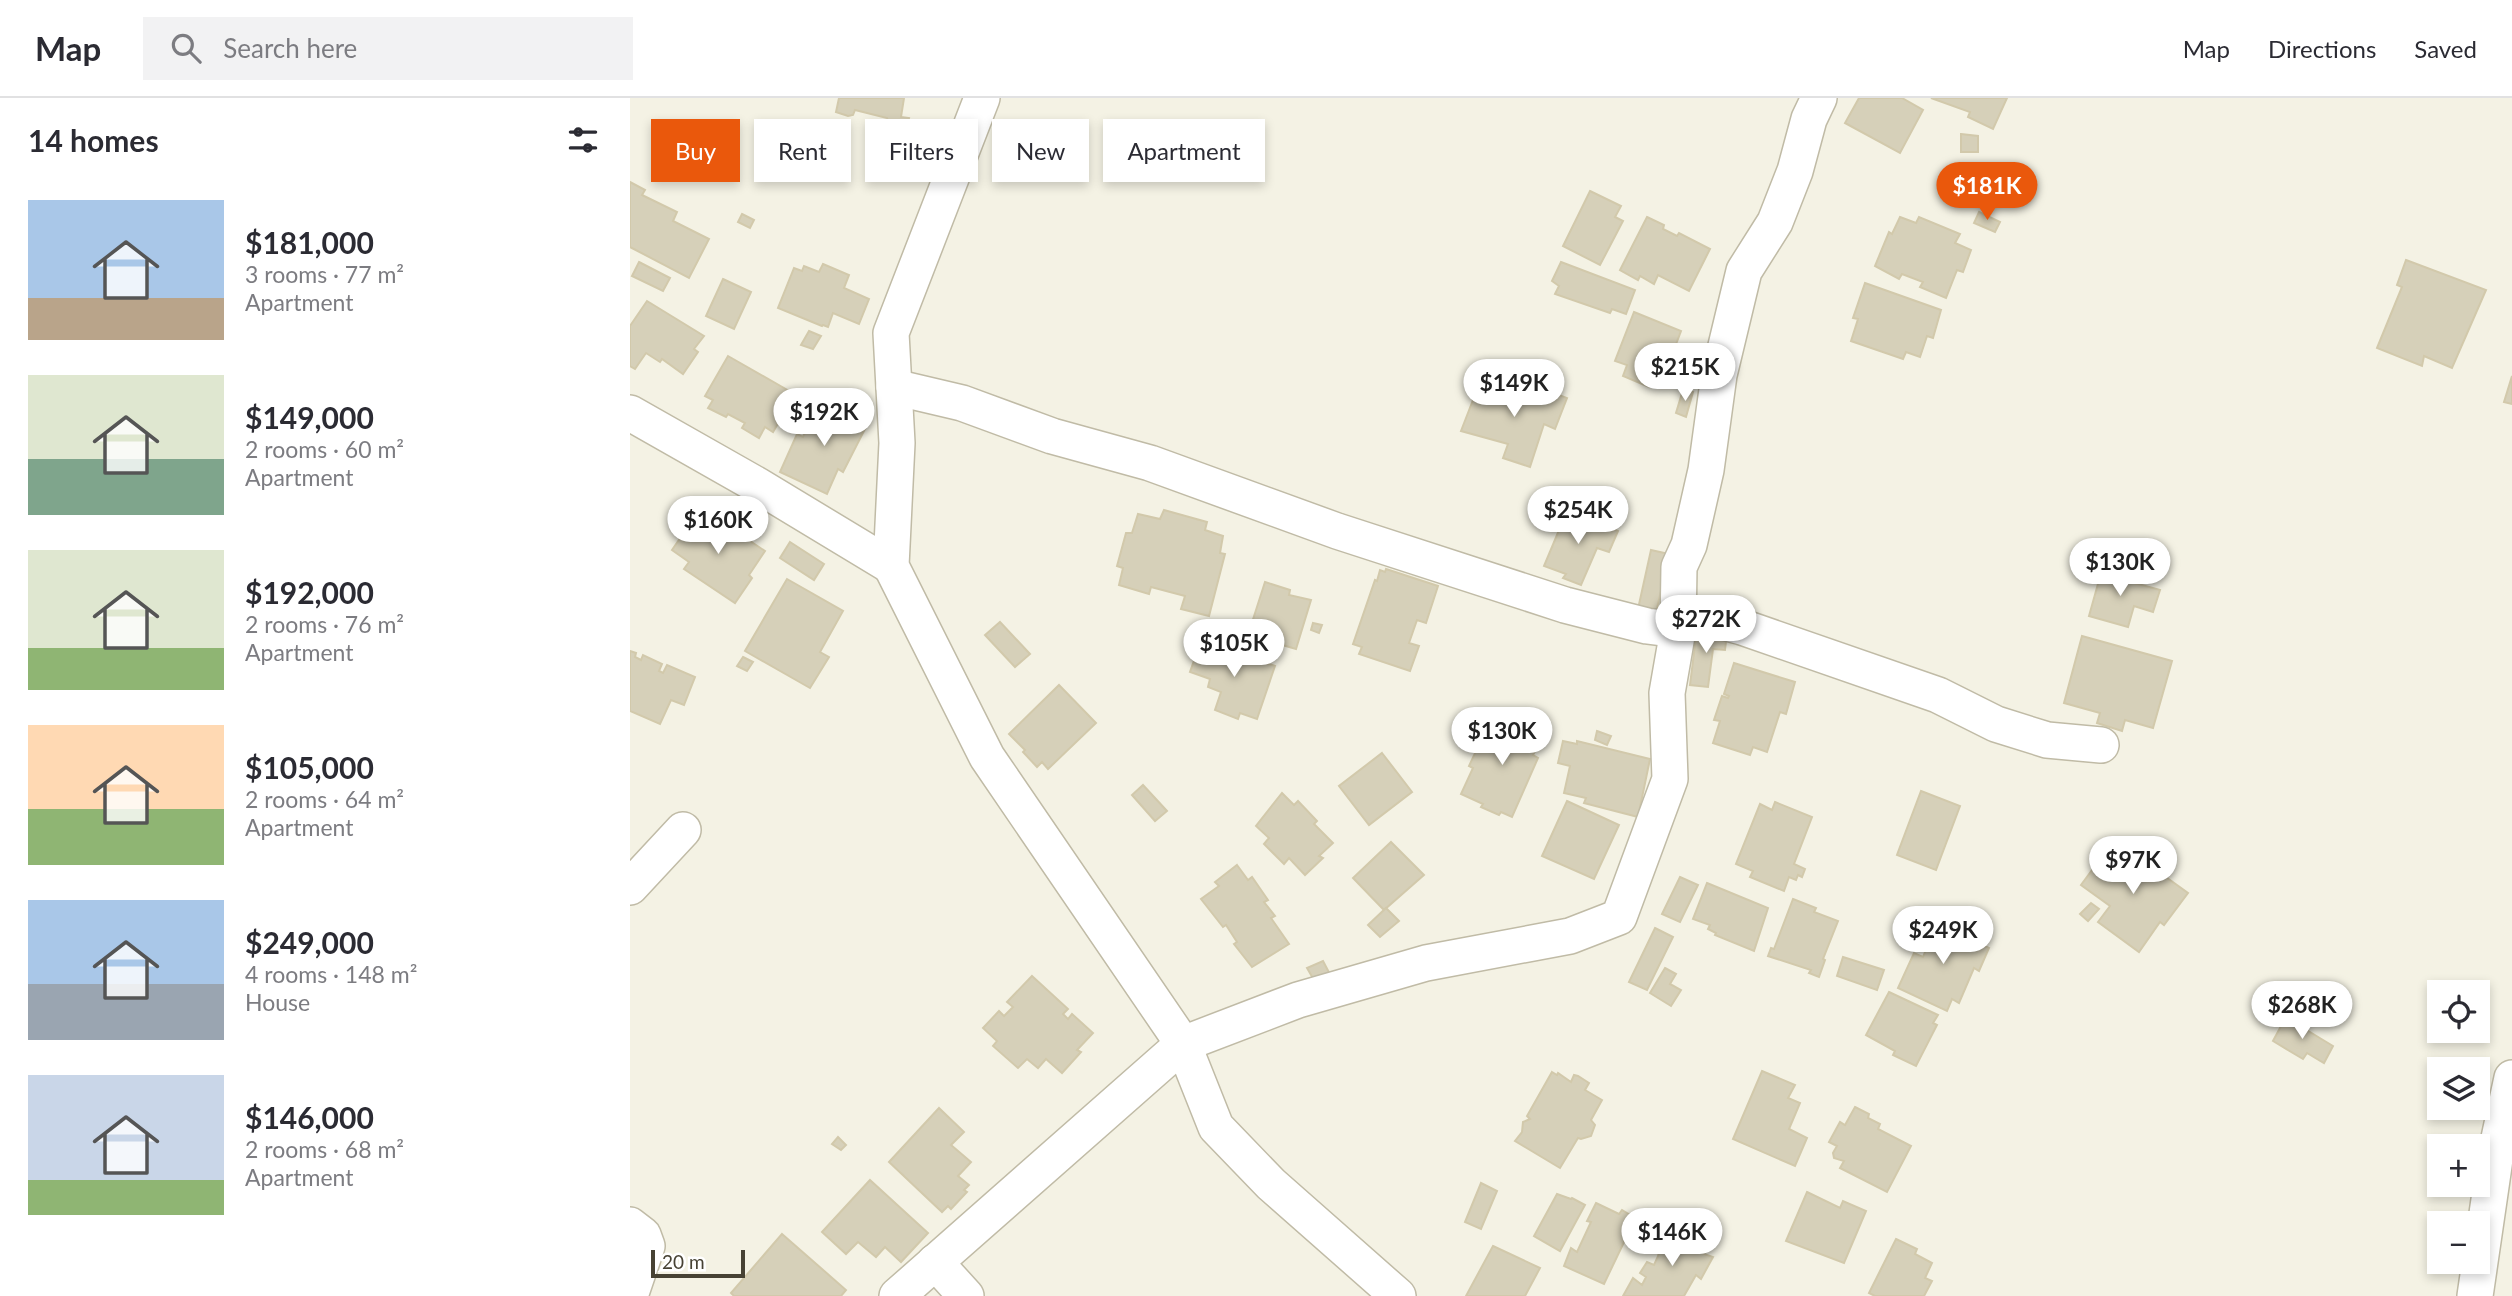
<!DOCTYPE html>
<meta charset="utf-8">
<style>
body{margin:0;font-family:Lato,sans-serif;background:#f2f2f3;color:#2b2b33;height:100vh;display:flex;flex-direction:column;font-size:26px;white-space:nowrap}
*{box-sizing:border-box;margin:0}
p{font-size:23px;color:#7c7c81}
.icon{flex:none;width:38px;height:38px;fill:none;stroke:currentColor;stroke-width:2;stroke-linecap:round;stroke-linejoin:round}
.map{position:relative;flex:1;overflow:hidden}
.details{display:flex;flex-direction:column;background:#fff;width:630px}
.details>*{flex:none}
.guide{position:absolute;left:21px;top:21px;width:665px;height:63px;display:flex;gap:14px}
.fabs{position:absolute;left:1797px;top:882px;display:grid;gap:14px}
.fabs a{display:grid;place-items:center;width:63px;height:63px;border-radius:0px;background:#fff;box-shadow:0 4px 10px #0003;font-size:35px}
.scale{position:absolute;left:21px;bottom:18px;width:94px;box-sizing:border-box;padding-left:7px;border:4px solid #474234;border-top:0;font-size:19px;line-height:24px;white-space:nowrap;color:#474234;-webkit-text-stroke:5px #fff;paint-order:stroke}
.price{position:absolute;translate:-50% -60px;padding:0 16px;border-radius:24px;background:#fff;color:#222;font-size:23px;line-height:46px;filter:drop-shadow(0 2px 4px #0008)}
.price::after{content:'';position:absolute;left:50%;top:42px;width:21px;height:16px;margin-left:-10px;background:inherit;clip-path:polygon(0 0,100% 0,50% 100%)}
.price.active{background:#ea580c;color:#fff}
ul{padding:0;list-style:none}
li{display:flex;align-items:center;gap:21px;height:175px;padding:0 28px}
li span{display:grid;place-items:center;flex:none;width:196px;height:140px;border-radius:0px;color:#555}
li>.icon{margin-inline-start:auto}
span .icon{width:84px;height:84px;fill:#fffc;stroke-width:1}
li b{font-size:30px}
h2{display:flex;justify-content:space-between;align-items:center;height:84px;padding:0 28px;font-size:30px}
.pill{padding:0 24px;border-radius:0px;background:#fff;box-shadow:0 4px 10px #0003;font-size:24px;line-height:63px}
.pill.active{background:#ea580c;color:#fff}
header{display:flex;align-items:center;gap:42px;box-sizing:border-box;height:98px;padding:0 35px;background:#fff;border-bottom:2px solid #e1e1e2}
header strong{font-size:33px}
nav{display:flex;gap:38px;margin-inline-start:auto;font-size:24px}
.search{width:490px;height:63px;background:#f2f2f3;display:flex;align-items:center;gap:18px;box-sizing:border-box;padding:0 24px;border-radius:0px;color:#7c7c81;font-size:26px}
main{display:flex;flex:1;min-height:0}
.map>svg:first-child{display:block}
</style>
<header>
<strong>Map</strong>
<div class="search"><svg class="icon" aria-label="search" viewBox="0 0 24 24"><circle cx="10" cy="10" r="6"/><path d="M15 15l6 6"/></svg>Search here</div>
<nav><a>Map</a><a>Directions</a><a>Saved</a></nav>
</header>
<main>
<section class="details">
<h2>14 homes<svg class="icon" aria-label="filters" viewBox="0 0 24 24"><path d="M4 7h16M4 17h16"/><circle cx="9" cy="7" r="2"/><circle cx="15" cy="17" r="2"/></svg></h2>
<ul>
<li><span style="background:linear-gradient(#a9c7e8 70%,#b9a48a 0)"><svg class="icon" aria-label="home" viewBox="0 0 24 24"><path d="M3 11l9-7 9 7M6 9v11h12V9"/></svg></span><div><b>$181,000</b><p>3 rooms · 77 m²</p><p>Apartment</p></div></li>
<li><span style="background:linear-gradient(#dfe7d0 60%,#7fa58c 0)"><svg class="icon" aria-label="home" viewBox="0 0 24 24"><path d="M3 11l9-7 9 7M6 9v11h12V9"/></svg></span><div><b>$149,000</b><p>2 rooms · 60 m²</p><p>Apartment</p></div></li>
<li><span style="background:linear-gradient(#dfe7d0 70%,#8fb573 0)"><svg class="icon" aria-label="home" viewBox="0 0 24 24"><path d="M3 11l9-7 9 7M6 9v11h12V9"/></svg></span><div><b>$192,000</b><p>2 rooms · 76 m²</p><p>Apartment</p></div></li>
<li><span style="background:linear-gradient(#ffd9b3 60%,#8fb573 0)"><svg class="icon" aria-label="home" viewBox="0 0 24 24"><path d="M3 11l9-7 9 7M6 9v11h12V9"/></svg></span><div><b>$105,000</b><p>2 rooms · 64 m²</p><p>Apartment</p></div></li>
<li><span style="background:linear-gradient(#a9c7e8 60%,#9aa5b1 0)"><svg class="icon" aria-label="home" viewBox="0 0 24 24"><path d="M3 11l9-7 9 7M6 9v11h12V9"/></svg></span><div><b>$249,000</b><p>4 rooms · 148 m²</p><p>House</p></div></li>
<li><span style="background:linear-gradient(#c9d6e8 75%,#8fb573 0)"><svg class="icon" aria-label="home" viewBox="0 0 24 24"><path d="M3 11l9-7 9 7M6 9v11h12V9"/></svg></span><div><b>$146,000</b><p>2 rooms · 68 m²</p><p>Apartment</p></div></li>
</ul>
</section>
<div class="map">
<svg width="1882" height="1198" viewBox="0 0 1882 1198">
<rect width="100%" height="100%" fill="#f4f2e4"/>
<g fill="#d6d0b9" stroke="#d2c9ab" stroke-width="2">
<polygon points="209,0 274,0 271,19 279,20 277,28 270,26 266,29 258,27 257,20 225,12 223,17 218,18 206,14"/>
<polygon points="1229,0 1272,0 1293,12 1270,55 1215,25"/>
<polygon points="1301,0 1377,0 1363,31 1338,19 1340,14"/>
<polygon points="1331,36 1348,38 1348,54 1331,54"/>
<polygon points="0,84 15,92 12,97 47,114 43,123 79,141 59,180 0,149"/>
<polygon points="960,93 991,108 985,119 993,123 970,167 933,148"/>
<polygon points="1349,114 1370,124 1365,134 1344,125"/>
<polygon points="112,116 124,122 120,130 108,124"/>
<polygon points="1017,119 1034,127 1033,131 1047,138 1049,135 1080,151 1059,193 1028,177 1024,186 1010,178 1008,182 990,172"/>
<polygon points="1270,119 1286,125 1289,119 1330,136 1325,145 1341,152 1333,174 1327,172 1316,200 1290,189 1293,184 1272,176 1269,181 1245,168 1259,134 1262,136"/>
<polygon points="1776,162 1856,192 1822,270 1794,258 1792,268 1747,250 1772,189 1767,187"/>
<polygon points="9,164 40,180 33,193 2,178"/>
<polygon points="931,164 1005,192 996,216 982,211 980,215 925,196 929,188 922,183"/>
<polygon points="193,166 219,177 214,190 239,201 229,226 203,215 198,229 193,227 192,228 148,210 164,170 172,173 174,168 189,174"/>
<polygon points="93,181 121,194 104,231 76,218"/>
<polygon points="1235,185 1311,212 1303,240 1297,238 1290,259 1276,254 1273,261 1221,243 1228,221 1223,220"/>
<polygon points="17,203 74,238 64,251 68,254 53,276 32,261 30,264 16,255 5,271 0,268 0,228"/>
<polygon points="1004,214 1051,233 1038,267 1030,263 1019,289 993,278 997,267 985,263"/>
<polygon points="179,233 191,238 183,251 171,247"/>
<polygon points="98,258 161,294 153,308 157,310 143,334 135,329 129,340 112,330 115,325 98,316 96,319 78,310 83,302 75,298"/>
<polygon points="1882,278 1882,306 1874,304"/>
<polygon points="856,282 904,298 908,289 937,300 925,331 914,326 900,369 873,360 878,346 831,333 843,302 848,304"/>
<polygon points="1053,292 1063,294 1056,319 1046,315"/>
<polygon points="189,303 238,325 213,374 208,371 197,396 150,374 167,336 173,339"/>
<polygon points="71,410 94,426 91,429 109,441 111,437 135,453 119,477 122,480 105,505 54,471 59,464 42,452"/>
<polygon points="534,412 577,424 575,432 593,438 590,455 595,456 579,518 551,511 555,498 521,489 519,496 489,487 493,470 487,468 496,435 502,435 508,416 530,421"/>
<polygon points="937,413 988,433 979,454 967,450 951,487 933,480 936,476 914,468"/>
<polygon points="160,444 194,466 184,482 150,460"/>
<polygon points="1021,452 1039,456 1024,524 1006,520"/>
<polygon points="1473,468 1492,473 1490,481 1530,492 1523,514 1504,508 1498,529 1459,518"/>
<polygon points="756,471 808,488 796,525 787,522 779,545 789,548 780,573 729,556 732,549 723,546 745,482 747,483 750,472 755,474"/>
<polygon points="157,481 213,513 190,554 199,559 180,590 115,553"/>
<polygon points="635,484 660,492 659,497 681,502 666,551 618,537"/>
<polygon points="370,524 400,556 385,569 355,537"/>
<polygon points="683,525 692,527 689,535 681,532"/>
<polygon points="1067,531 1097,535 1095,552 1083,551 1078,589 1060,587"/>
<polygon points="1452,538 1542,563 1523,630 1495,622 1492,633 1467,625 1470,615 1434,605"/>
<polygon points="571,543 645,568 627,621 610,615 608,621 585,612 591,594 578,589 580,581 560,574"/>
<polygon points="0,553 6,555 5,559 11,562 13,557 32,566 29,573 33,575 37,567 65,579 54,607 41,602 30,626 0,613"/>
<polygon points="113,559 123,564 117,573 107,568"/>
<polygon points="1104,565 1165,584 1156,616 1150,614 1137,654 1123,649 1120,657 1083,645 1090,623 1084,622 1092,598 1098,600 1099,598 1094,596"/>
<polygon points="429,587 466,625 418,671 412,664 407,669 393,654 395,652 379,636"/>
<polygon points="875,620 903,632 900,638 910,643 903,657 908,660 882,719 871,714 869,717 851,709 853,706 831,696 843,670 839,668 847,651 850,653 864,621 873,626"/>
<polygon points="967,633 981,638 977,647 965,642"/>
<polygon points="933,643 947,646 947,643 1020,661 1008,719 954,705 956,700 934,695 940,668 928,665"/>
<polygon points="752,655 782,694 739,727 709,688"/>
<polygon points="513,687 537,713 525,723 502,697"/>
<polygon points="1291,693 1330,708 1306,772 1267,757"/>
<polygon points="652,695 664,707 668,703 687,723 684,726 703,745 689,758 693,760 675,777 659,760 654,766 634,746 639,740 626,728"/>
<polygon points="937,703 989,727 964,781 912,758"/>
<polygon points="1145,704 1182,719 1164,766 1175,771 1172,779 1168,777 1166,782 1159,779 1154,793 1120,779 1123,773 1106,766 1130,706 1142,712"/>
<polygon points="761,744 794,777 754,812 723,780"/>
<polygon points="1490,746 1558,795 1534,827 1530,824 1509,854 1468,824 1480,808 1451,787 1468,764 1472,767"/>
<polygon points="607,767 618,782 622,779 638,802 634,804 645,818 641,820 659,846 622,869 604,846 607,844 596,827 593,829 571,801 589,788 585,784"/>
<polygon points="1050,779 1068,787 1050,824 1032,816"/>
<polygon points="1077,785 1138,810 1124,853 1085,837 1086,835 1078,831 1080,827 1063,821"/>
<polygon points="1163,801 1186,810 1184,814 1208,823 1193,861 1195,862 1189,879 1179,875 1181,872 1138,858 1141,850 1144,851"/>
<polygon points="1461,805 1469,811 1458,823 1450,816"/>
<polygon points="756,810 769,823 750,839 738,827"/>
<polygon points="1301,822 1359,850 1349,873 1344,870 1329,905 1322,901 1317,913 1268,890 1284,855 1293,859 1297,849 1290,845"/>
<polygon points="1025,830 1043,839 1017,892 999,884"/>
<polygon points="1213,859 1254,872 1247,892 1207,878"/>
<polygon points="693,863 703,882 688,889 677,870"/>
<polygon points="1035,870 1046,876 1040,886 1051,892 1041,908 1020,895"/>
<polygon points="402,878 438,911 433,916 438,921 442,916 463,935 447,952 451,954 432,975 416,961 408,970 397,961 388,970 363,948 367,943 353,930 369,913 374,918 383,909 377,904"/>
<polygon points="1661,892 1666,895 1661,902 1656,899"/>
<polygon points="1259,894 1308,917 1303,925 1307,927 1286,968 1263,957 1265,953 1236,937"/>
<polygon points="1657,917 1677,929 1675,931 1703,948 1694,965 1677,955 1673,961 1643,943"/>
<polygon points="1132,973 1165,987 1158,1000 1170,1005 1159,1031 1177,1040 1165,1068 1103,1041"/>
<polygon points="922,974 927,977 928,975 941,984 944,977 948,978 959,985 955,992 972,1002 961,1022 965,1027 961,1038 951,1041 948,1040 930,1070 885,1043 892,1034 893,1024 900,1021 897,1018"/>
<polygon points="1225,1009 1239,1016 1238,1020 1250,1026 1248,1031 1281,1048 1257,1094 1210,1070 1214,1063 1204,1060 1203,1055 1207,1048 1199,1044 1210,1024 1215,1027"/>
<polygon points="309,1010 334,1034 321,1047 341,1064 328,1078 339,1087 334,1092 337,1094 321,1111 318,1108 312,1114 259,1064"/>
<polygon points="208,1039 216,1047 211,1052 202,1046"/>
<polygon points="240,1082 298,1135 271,1164 255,1149 246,1159 228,1144 216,1156 192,1134"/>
<polygon points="851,1085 867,1093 851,1131 835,1124"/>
<polygon points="1177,1094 1210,1110 1213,1103 1236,1113 1214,1165 1156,1143"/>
<polygon points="927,1096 941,1101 942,1100 955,1107 930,1153 904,1138"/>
<polygon points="966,1105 989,1116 992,1112 1010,1123 1000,1145 995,1142 974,1186 934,1168 941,1150 947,1154 961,1124 957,1123"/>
<polygon points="1033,1132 1057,1146 1061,1139 1078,1148 1074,1156 1083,1159 1071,1181 1066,1177 1054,1198 993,1198 1003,1180 1012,1187 1016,1179 1010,1175 1017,1164 1024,1167 1029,1156 1021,1152"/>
<polygon points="152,1136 216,1192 211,1198 104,1198 101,1195"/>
<polygon points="1266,1141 1287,1151 1285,1156 1302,1165 1295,1180 1302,1183 1294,1198 1245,1198 1239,1195"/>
<polygon points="863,1148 910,1170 895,1198 836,1198"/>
</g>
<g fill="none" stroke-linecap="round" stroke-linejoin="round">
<g stroke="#c0bba6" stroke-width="38">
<g id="street">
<polyline points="264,289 332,305 422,338 520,365 707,433 935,507 1017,528 1048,532"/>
<polyline points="0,315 127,387 261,468"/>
<polyline points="1048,515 1071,518 1112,529 1308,597 1366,626 1417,642 1471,647"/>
<polyline points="0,789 53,732"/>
<polyline points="0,1127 13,1137 17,1148 0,1198"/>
<polyline points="305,1164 336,1198"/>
<polyline points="267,1198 553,946 357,659 261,468 267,345 261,235 352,0"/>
<polyline points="768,1198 641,1086 586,1029 553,946 668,902 796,865 940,838 989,819 1040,681 1037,595 1048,532 1049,469 1059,447 1076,372 1089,277 1114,173 1145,124 1165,73 1179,21 1189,0"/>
<polyline points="1845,1198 1866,1054 1882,980"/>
</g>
</g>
<use href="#street" stroke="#fff" stroke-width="35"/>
</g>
</svg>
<div class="fabs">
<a><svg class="icon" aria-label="locate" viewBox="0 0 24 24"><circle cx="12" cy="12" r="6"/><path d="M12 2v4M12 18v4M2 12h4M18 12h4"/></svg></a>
<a><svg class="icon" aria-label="layers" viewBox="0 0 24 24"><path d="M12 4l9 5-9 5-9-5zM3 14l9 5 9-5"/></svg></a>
<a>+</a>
<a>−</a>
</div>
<div class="scale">20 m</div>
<b class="price active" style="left:1357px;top:124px">$181K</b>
<b class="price" style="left:1055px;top:305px">$215K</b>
<b class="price" style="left:884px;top:321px">$149K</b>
<b class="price" style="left:194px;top:350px">$192K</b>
<b class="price" style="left:948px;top:448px">$254K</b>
<b class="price" style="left:88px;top:458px">$160K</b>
<b class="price" style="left:1490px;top:500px">$130K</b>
<b class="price" style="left:1076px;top:557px">$272K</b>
<b class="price" style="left:604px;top:581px">$105K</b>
<b class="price" style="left:872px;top:669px">$130K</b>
<b class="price" style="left:1503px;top:798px">$97K</b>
<b class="price" style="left:1313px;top:868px">$249K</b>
<b class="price" style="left:1672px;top:943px">$268K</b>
<b class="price" style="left:1042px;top:1170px">$146K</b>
<div class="guide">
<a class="pill active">Buy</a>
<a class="pill">Rent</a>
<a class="pill">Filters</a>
<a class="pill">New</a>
<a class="pill">Apartment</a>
</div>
</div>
</main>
